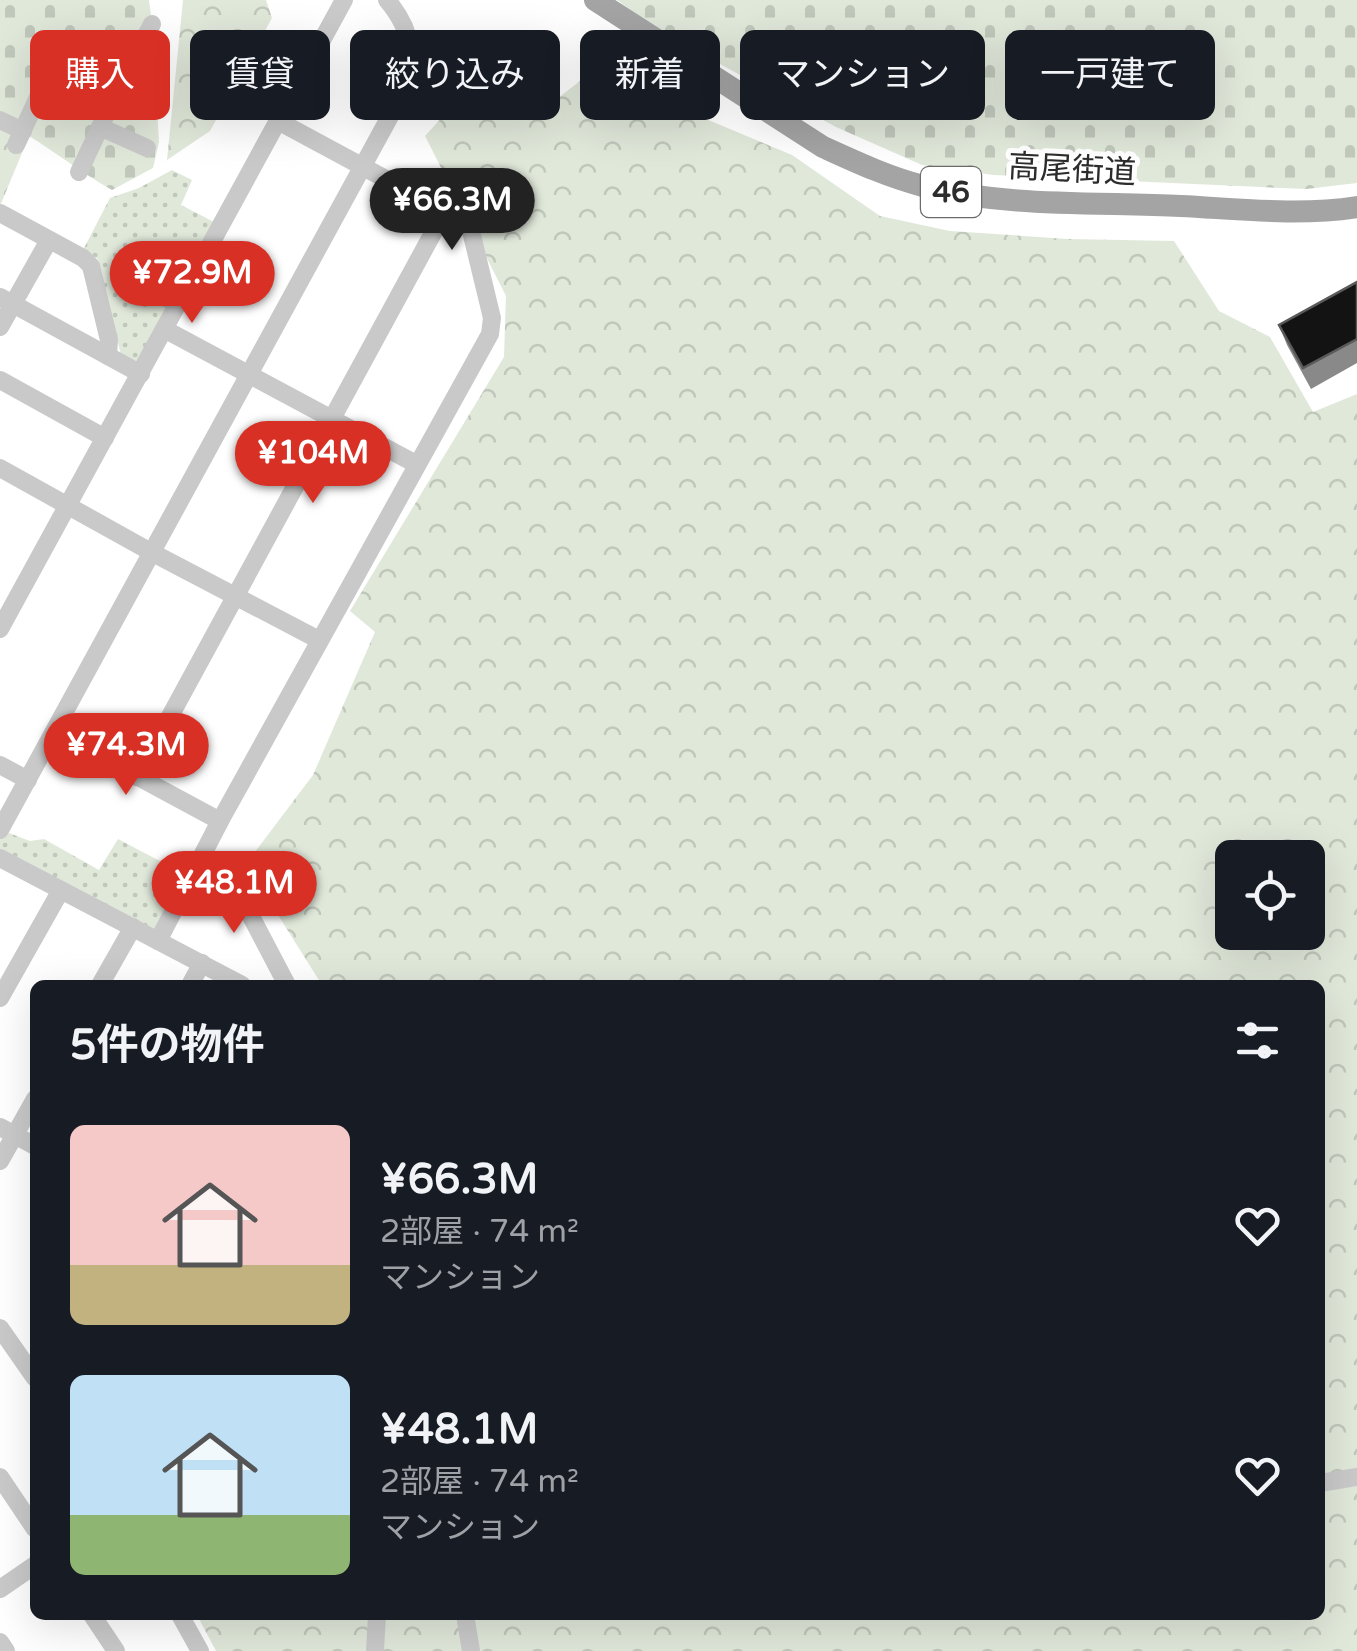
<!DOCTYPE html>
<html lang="ja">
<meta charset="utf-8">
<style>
body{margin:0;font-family:"Varela Round","Noto Sans JP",sans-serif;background:#20242c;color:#f1f3f6;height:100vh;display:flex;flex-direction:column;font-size:38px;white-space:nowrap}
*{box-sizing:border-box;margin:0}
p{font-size:32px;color:#9ea1a6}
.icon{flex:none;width:55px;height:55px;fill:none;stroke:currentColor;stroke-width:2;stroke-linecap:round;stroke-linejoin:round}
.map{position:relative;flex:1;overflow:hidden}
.panel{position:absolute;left:30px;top:980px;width:1295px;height:640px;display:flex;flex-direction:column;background:#171b24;border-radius:15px;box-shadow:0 10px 40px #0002}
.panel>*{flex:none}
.banner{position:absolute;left:30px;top:30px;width:1298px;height:90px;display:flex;gap:20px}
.tools{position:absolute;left:1215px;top:840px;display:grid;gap:20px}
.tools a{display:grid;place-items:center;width:110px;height:110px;border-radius:15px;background:#171b24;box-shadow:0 10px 40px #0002;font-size:50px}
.price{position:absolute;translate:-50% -85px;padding:0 22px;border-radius:35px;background:#d93025;color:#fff;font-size:32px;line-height:65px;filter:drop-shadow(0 2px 5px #0008)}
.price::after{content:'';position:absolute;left:50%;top:60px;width:30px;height:22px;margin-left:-15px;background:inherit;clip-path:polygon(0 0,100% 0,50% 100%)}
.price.selected{background:#222;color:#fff}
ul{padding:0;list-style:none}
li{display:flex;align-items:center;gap:30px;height:250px;padding:0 40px}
li span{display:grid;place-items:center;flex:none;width:280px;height:200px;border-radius:15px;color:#555}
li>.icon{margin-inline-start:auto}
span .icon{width:120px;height:120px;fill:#fffc;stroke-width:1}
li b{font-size:42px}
h2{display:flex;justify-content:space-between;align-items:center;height:120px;padding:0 40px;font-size:42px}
.pill{padding:0 35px;border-radius:15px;background:#171b24;box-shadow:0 10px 40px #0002;font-size:35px;line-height:90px}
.pill.selected{background:#d93025;color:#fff}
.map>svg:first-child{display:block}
</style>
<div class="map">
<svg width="1357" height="1651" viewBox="0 0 1357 1651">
<defs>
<pattern id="forest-crowns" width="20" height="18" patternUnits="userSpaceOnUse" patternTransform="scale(2.5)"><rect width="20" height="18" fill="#e0e8da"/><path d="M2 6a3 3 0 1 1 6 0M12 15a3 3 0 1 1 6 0" fill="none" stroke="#c0c7bb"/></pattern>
<pattern id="cemetery-stones" width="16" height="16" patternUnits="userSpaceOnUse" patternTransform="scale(2.5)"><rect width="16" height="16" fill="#e0e8da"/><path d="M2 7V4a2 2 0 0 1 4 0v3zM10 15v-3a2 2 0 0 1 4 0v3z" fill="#c0c7bb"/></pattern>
<pattern id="park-dots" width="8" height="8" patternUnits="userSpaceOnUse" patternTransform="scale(2.5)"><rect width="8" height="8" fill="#e0e8da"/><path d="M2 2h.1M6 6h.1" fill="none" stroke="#c0c7bb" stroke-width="1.8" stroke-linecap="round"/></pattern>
</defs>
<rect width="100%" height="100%" fill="#fff"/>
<g fill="url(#forest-crowns)" fill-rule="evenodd">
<polygon points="183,0 266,0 272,18 210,131 167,160"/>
<path d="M607,60L651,96L792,155L880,216L950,231L1068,239L1174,241L1219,311L1270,337L1313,412L1357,394V1651H216L197,1615H1320V985H322L246,864L313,775L375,632L350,611L504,357L506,296L425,136L472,84L558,98ZM1232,858H1308V932H1232Z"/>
<polygon points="0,129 27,141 0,206"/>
</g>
<g fill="url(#cemetery-stones)">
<path d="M0,0H149L152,24L159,142L153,168L112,190C73,168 40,139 0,120Z"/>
<polygon points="617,0 1357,0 1357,183 1306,189 993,175 922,165 836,127 661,32"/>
</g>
<g fill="url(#park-dots)">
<polygon points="172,170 192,180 181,205 216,223 142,360 131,361 121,355 98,259 83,250 110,198 139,188"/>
<polygon points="0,826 1,830 30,841 44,839 99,870 118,839 192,878 158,941 0,858"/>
</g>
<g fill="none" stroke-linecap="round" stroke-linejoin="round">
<g stroke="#c9c9c9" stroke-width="18">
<polyline points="0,120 23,131"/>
<polyline points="100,127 147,148"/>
<polyline points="16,145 57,56 121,83"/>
<polyline points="79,172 121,83 152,24"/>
<polyline points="0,213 83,258 91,266 109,340 108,356"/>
<polyline points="0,297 141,374"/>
<polyline points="0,327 49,240"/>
<polyline points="164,329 416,464"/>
<polyline points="0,380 105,438"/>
<polyline points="0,468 151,552 319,640"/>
<polyline points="0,629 344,0"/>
<polyline points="55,732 220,821"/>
<polyline points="0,765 28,780"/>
<polyline points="137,777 445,211"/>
<path d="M0,830L400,98C416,60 414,32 387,0"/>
<polyline points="0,858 242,985"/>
<polyline points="196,871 229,889 245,905 287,985"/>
<polyline points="158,941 220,821 490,334 492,318 470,227 445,211 278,121"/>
<polyline points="100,985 133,927"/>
<polyline points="190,985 202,963"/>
<polyline points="0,998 61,890"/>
<polyline points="0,1127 35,1146"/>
<polyline points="0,1161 35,1099"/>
<polyline points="0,1328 35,1378"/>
<polyline points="0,1477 35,1529"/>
<polyline points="1320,1483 1357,1477"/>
<polyline points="0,1589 35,1565"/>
<polyline points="92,1615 116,1651"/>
<polyline points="180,1615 200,1651"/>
<polyline points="465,1615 471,1651"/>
<polyline points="0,1642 6,1651"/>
<polyline points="375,1651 377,1615"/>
</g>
<path stroke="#a4a4a4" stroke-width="22" d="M595,0L823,147C856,162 888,177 923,186C1005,207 1097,202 1181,206C1240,209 1299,216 1357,207"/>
</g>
<polygon fill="#898989" points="1357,282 1357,363 1311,389 1287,345 1279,325"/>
<polygon fill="#131313" stroke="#5a5a5a" stroke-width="2.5" points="1357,282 1357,339 1303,368 1279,325"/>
<g text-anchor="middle" stroke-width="10" stroke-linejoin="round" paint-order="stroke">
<rect fill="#fff" stroke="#6b6b6b" stroke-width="2.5" x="921" y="167" width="60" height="50" rx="8"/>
<g font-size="30" font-weight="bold" fill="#2c2c2c">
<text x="951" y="202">46</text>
</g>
<g font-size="32" fill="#2c2c2c" stroke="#fff">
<text transform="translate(1072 169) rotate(3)" y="11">高尾街道</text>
</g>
</g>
</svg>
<div class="tools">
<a><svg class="icon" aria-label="locate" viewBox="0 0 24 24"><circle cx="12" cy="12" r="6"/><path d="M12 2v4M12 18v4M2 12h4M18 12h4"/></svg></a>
</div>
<b class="price selected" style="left:452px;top:253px">¥66.3M</b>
<b class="price" style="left:192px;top:326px">¥72.9M</b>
<b class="price" style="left:313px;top:506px">¥104M</b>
<b class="price" style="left:126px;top:798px">¥74.3M</b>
<b class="price" style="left:234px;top:936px">¥48.1M</b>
<div class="banner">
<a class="pill selected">購入</a>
<a class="pill">賃貸</a>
<a class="pill">絞り込み</a>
<a class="pill">新着</a>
<a class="pill">マンション</a>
<a class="pill">一戸建て</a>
</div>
<section class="panel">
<h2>5件の物件<svg class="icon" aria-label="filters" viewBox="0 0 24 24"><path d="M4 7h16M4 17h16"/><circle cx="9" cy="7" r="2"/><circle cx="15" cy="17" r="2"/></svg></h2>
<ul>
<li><span style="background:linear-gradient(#f6c9c9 70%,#c2b280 0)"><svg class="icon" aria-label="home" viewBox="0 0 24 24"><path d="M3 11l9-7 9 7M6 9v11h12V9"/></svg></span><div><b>¥66.3M</b><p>2部屋 · 74 m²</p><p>マンション</p></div><svg class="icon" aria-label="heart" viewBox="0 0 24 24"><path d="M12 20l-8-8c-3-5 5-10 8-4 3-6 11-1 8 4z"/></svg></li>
<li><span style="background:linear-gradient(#bfe0f5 70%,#8fb573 0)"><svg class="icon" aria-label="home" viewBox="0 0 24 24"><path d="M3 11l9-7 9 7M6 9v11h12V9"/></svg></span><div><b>¥48.1M</b><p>2部屋 · 74 m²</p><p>マンション</p></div><svg class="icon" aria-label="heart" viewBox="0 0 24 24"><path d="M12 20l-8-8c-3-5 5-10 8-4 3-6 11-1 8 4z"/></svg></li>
</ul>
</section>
</div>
